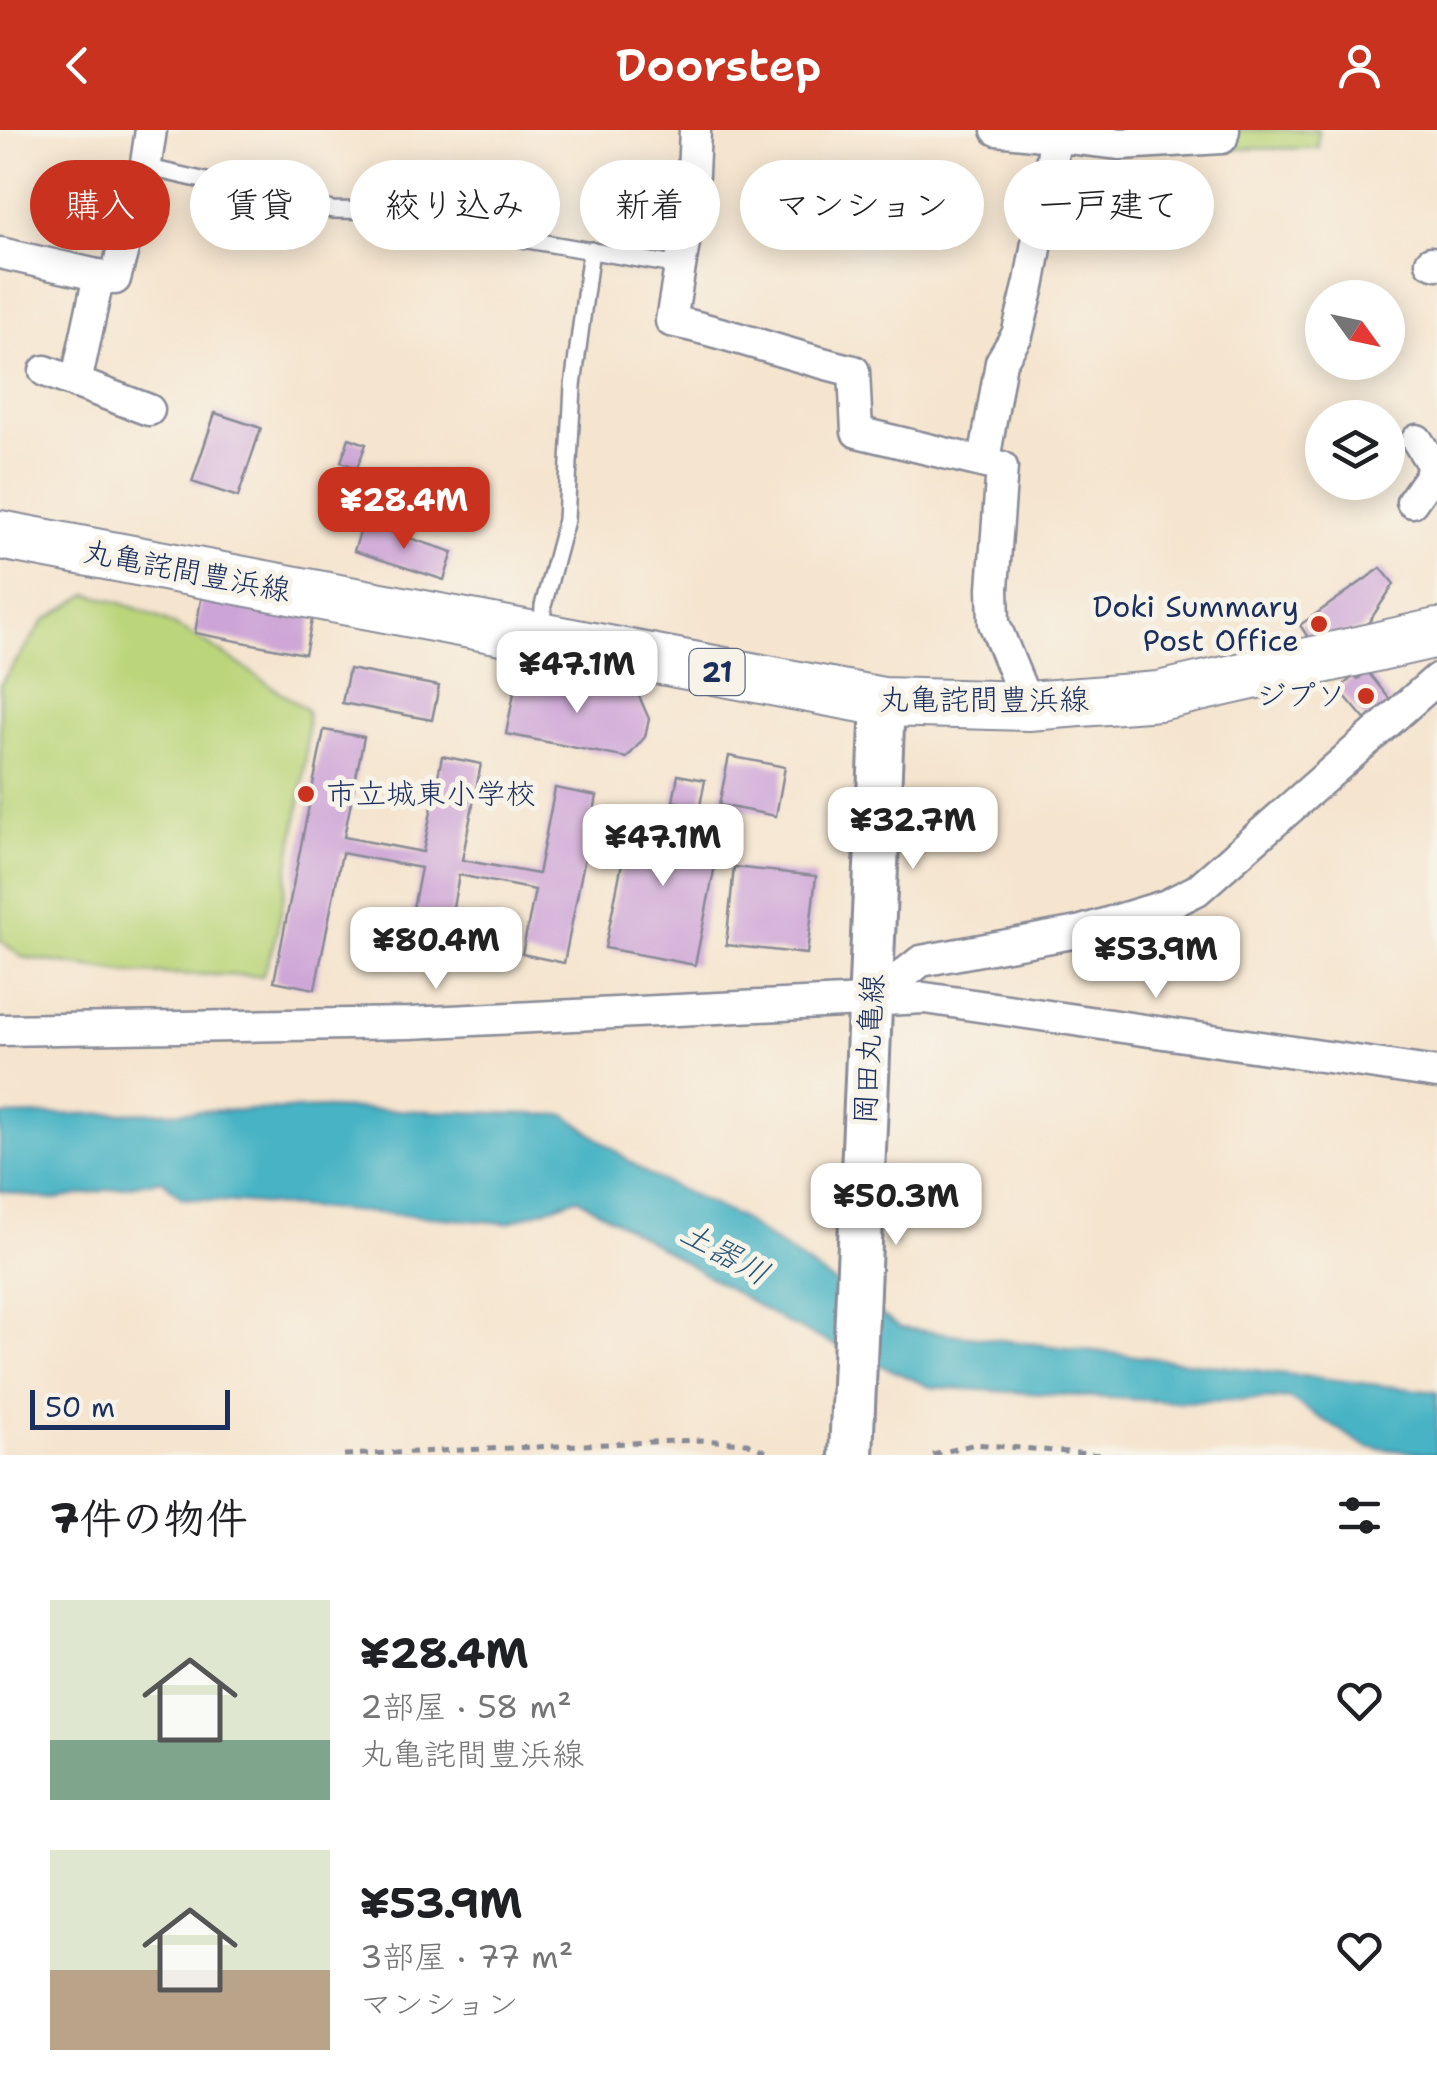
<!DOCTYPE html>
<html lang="ja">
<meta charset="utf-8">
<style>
body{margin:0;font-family:"Shantell Sans","Klee One",sans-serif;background:#f2f2f2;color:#202124;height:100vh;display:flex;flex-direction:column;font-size:38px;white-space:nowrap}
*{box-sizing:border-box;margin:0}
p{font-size:32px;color:#757577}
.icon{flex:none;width:55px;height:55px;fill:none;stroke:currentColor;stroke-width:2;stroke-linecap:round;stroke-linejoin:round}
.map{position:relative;height:1325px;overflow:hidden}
.side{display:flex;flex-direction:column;background:#fff;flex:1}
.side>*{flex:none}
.guide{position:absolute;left:30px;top:30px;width:1378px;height:90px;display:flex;gap:20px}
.needle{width:65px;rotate:123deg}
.buttons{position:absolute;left:1305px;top:150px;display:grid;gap:20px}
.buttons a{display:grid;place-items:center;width:100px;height:100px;border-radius:50%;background:#fff;box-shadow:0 5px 25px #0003;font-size:50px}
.scale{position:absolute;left:30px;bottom:25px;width:200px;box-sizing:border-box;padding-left:10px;border:5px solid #1b2f5e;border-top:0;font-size:28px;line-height:35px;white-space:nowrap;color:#1b2f5e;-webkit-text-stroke:8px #f7f3e8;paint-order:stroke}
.price{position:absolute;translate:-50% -85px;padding:0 22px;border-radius:20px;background:#fff;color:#222;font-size:32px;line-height:65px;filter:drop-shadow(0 2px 5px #0008)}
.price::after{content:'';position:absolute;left:50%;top:60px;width:30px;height:22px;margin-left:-15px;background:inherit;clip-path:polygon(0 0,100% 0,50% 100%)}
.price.active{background:#c8321e;color:#fff}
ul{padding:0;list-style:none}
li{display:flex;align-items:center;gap:30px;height:250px;padding:0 50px}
li span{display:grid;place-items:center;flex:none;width:280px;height:200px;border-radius:0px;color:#555}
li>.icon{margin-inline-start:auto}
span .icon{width:120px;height:120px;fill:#fffc;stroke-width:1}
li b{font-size:42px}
h2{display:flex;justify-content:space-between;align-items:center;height:120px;padding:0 50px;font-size:42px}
.chip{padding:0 35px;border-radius:45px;background:#fff;box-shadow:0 5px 25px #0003;font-size:35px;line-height:90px}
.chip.active{background:#c8321e;color:#fff}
header{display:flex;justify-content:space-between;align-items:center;height:130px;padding:0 50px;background:#c8321e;color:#fff;font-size:45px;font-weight:600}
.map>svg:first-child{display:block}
</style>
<header><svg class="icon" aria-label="back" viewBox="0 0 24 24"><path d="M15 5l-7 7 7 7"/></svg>Doorstep<svg class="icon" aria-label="person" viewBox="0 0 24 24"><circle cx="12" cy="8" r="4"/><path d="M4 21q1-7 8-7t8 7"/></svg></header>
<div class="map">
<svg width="1437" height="1325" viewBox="0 0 1437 1325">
<rect width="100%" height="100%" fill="#f7f3e8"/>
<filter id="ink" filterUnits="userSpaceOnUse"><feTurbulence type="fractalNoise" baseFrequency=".01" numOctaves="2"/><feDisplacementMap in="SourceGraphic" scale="20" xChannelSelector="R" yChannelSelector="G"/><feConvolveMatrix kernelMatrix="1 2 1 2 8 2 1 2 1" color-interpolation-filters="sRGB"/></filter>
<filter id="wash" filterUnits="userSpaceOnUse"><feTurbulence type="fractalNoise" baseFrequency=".0048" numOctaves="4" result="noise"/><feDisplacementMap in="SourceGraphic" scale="40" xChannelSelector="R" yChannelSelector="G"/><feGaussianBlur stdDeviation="2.25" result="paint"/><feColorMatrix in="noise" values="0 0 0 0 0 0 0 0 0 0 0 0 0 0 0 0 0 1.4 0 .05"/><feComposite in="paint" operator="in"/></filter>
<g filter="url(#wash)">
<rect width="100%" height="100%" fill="#f5e4ce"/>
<g fill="#bbd57a" stroke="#6b826c" stroke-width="2.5">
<polygon points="1236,0 1318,0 1318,18 1235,19"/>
<path d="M88,464C178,484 232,531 307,580C309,632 298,683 289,734C283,772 278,810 262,846L130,843L22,827L0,810V555L44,491Z"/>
</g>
<polygon fill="#47b3c4" stroke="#317191" stroke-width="2.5" points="327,978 566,985 649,1045 737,1086 901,1198 1437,1262 1437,1325 1367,1317 1288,1268 1178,1272 930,1257 788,1194 577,1068 507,1093 182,1068 162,1050 52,1070 0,1061 0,986"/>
<g id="blocks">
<g fill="#cda4d7">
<polygon points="215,283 261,298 238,367 192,352"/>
<polygon points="349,308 366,314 357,338 341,332"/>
<polygon points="363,393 453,422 444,450 354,421"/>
<polygon points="1381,438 1394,454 1369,492 1359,500 1311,512 1300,495"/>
<polygon points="202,464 313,485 305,524 195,503"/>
<polygon points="349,539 439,556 432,590 342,573"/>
<polygon points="1367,541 1392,572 1367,592 1339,559 1355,545 1358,549"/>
<polygon points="518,542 639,566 649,589 645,607 627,628 506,604"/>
<polygon points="324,600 364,607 344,707 423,722 442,626 481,634 462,730 538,744 555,658 597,666 564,833 522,824 535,760 459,745 444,825 405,818 421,738 342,723 315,859 274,851"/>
<polygon points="729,626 785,637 776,686 719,675"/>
<polygon points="678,645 705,650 700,676 673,671"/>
<polygon points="632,683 722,701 695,835 605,818"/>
<polygon points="734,737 816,746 807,824 726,815"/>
</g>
</g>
</g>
<g filter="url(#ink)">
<use href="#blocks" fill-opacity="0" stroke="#888a96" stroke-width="2.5"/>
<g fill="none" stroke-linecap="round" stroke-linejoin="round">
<g stroke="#888a96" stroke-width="20">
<g id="lane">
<polyline points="145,37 333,80 397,81 510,107 680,136"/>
<polyline points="542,500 543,476 566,390 573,256 591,120"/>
</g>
</g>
<g stroke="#888a96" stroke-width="35">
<g id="street">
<path d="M695,0L692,65L671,191C734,204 792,227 854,241L857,302L1002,337L993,458L994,493L1028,576"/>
<polyline points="997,0 1121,14 1222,8 1224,0"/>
<polyline points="0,123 115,149 146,33 151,0"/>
<polyline points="1431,132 1437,134"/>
<polyline points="45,241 149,280"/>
<polyline points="76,253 99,145"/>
<polyline points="1417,310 1437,342"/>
<polyline points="984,331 1001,232 1017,205 1030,152 1056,5"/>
<polyline points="1412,372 1435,339"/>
<polyline points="872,870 921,831 1078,802 1167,775 1197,760 1437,549"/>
<polyline points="0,900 410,893 925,868 1437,943"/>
</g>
</g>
<g stroke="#888a96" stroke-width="48">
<polyline id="secondary" points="851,1325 883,572"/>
</g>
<g stroke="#888a96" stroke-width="52">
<polyline id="primary" points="0,405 883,572 1028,576 1159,566 1437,503"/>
</g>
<g stroke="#888a96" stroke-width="5" stroke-dasharray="8 8" stroke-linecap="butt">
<polyline points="344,1325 700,1310 747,1313 773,1325"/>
<polyline points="933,1325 975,1314 1101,1325"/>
</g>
<use href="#lane" stroke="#fff" stroke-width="15"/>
<use href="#street" stroke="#fff" stroke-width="30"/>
<use href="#secondary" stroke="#fff" stroke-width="42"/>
<use href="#primary" stroke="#fff" stroke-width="48"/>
</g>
</g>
<g fill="#c8321e" stroke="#f7f3e8" stroke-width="4">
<circle cx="1319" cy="494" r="10"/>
<circle cx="1366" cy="566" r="10"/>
<circle cx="306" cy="664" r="10"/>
</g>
<g text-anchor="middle" stroke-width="10" stroke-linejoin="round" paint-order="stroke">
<rect fill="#f7f3e8" stroke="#5d6a87" stroke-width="2.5" x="689.5" y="519" width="55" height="46" rx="8"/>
<g font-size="28" font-weight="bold" fill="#1b2f5e">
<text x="717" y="552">21</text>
</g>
<g font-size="30" fill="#1b2f5e" stroke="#f7f3e8">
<text transform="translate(187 441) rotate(11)" y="10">丸亀詫間豊浜線</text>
<text x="984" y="580">丸亀詫間豊浜線</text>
<text transform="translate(869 919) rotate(-87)" y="10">岡田丸亀線</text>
</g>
<g font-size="30" fill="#1b2f5e" stroke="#f7f3e8" text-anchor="end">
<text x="1299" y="487">Doki Summary<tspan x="1299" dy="34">Post Office</tspan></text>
<text x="1346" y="576">ジプソ</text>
<text x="326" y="674" text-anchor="start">市立城東小学校</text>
</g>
<g font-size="32" font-style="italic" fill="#28577d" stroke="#f7f3e8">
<text transform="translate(725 1123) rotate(29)" y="11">土器川</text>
</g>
</g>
</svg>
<div class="buttons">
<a><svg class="needle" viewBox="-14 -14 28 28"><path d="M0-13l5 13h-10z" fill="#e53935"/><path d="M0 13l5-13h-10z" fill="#757577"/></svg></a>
<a><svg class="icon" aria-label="layers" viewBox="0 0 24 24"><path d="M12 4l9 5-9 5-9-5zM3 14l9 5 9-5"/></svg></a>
</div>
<div class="scale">50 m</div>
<b class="price active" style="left:404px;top:422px">¥28.4M</b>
<b class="price" style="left:577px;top:586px">¥47.1M</b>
<b class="price" style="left:913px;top:742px">¥32.7M</b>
<b class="price" style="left:663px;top:759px">¥47.1M</b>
<b class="price" style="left:436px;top:862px">¥80.4M</b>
<b class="price" style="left:1156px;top:871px">¥53.9M</b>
<b class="price" style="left:896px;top:1118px">¥50.3M</b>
<div class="guide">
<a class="chip active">購入</a>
<a class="chip">賃貸</a>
<a class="chip">絞り込み</a>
<a class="chip">新着</a>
<a class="chip">マンション</a>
<a class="chip">一戸建て</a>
</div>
</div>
<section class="side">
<h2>7件の物件<svg class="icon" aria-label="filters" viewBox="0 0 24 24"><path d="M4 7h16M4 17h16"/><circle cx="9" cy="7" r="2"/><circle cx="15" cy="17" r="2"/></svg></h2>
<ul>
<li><span style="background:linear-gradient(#dfe7d0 70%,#7fa58c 0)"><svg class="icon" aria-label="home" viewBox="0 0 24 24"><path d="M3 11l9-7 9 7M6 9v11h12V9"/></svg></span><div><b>¥28.4M</b><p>2部屋 · 58 m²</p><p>丸亀詫間豊浜線</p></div><svg class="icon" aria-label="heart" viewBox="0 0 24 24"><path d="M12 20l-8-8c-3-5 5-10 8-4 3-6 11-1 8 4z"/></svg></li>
<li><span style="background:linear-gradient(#dfe7d0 60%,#b9a48a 0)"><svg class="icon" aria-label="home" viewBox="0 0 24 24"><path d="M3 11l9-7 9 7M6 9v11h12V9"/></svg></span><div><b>¥53.9M</b><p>3部屋 · 77 m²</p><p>マンション</p></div><svg class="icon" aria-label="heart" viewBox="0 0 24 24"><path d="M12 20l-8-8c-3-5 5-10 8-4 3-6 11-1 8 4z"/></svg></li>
</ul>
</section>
